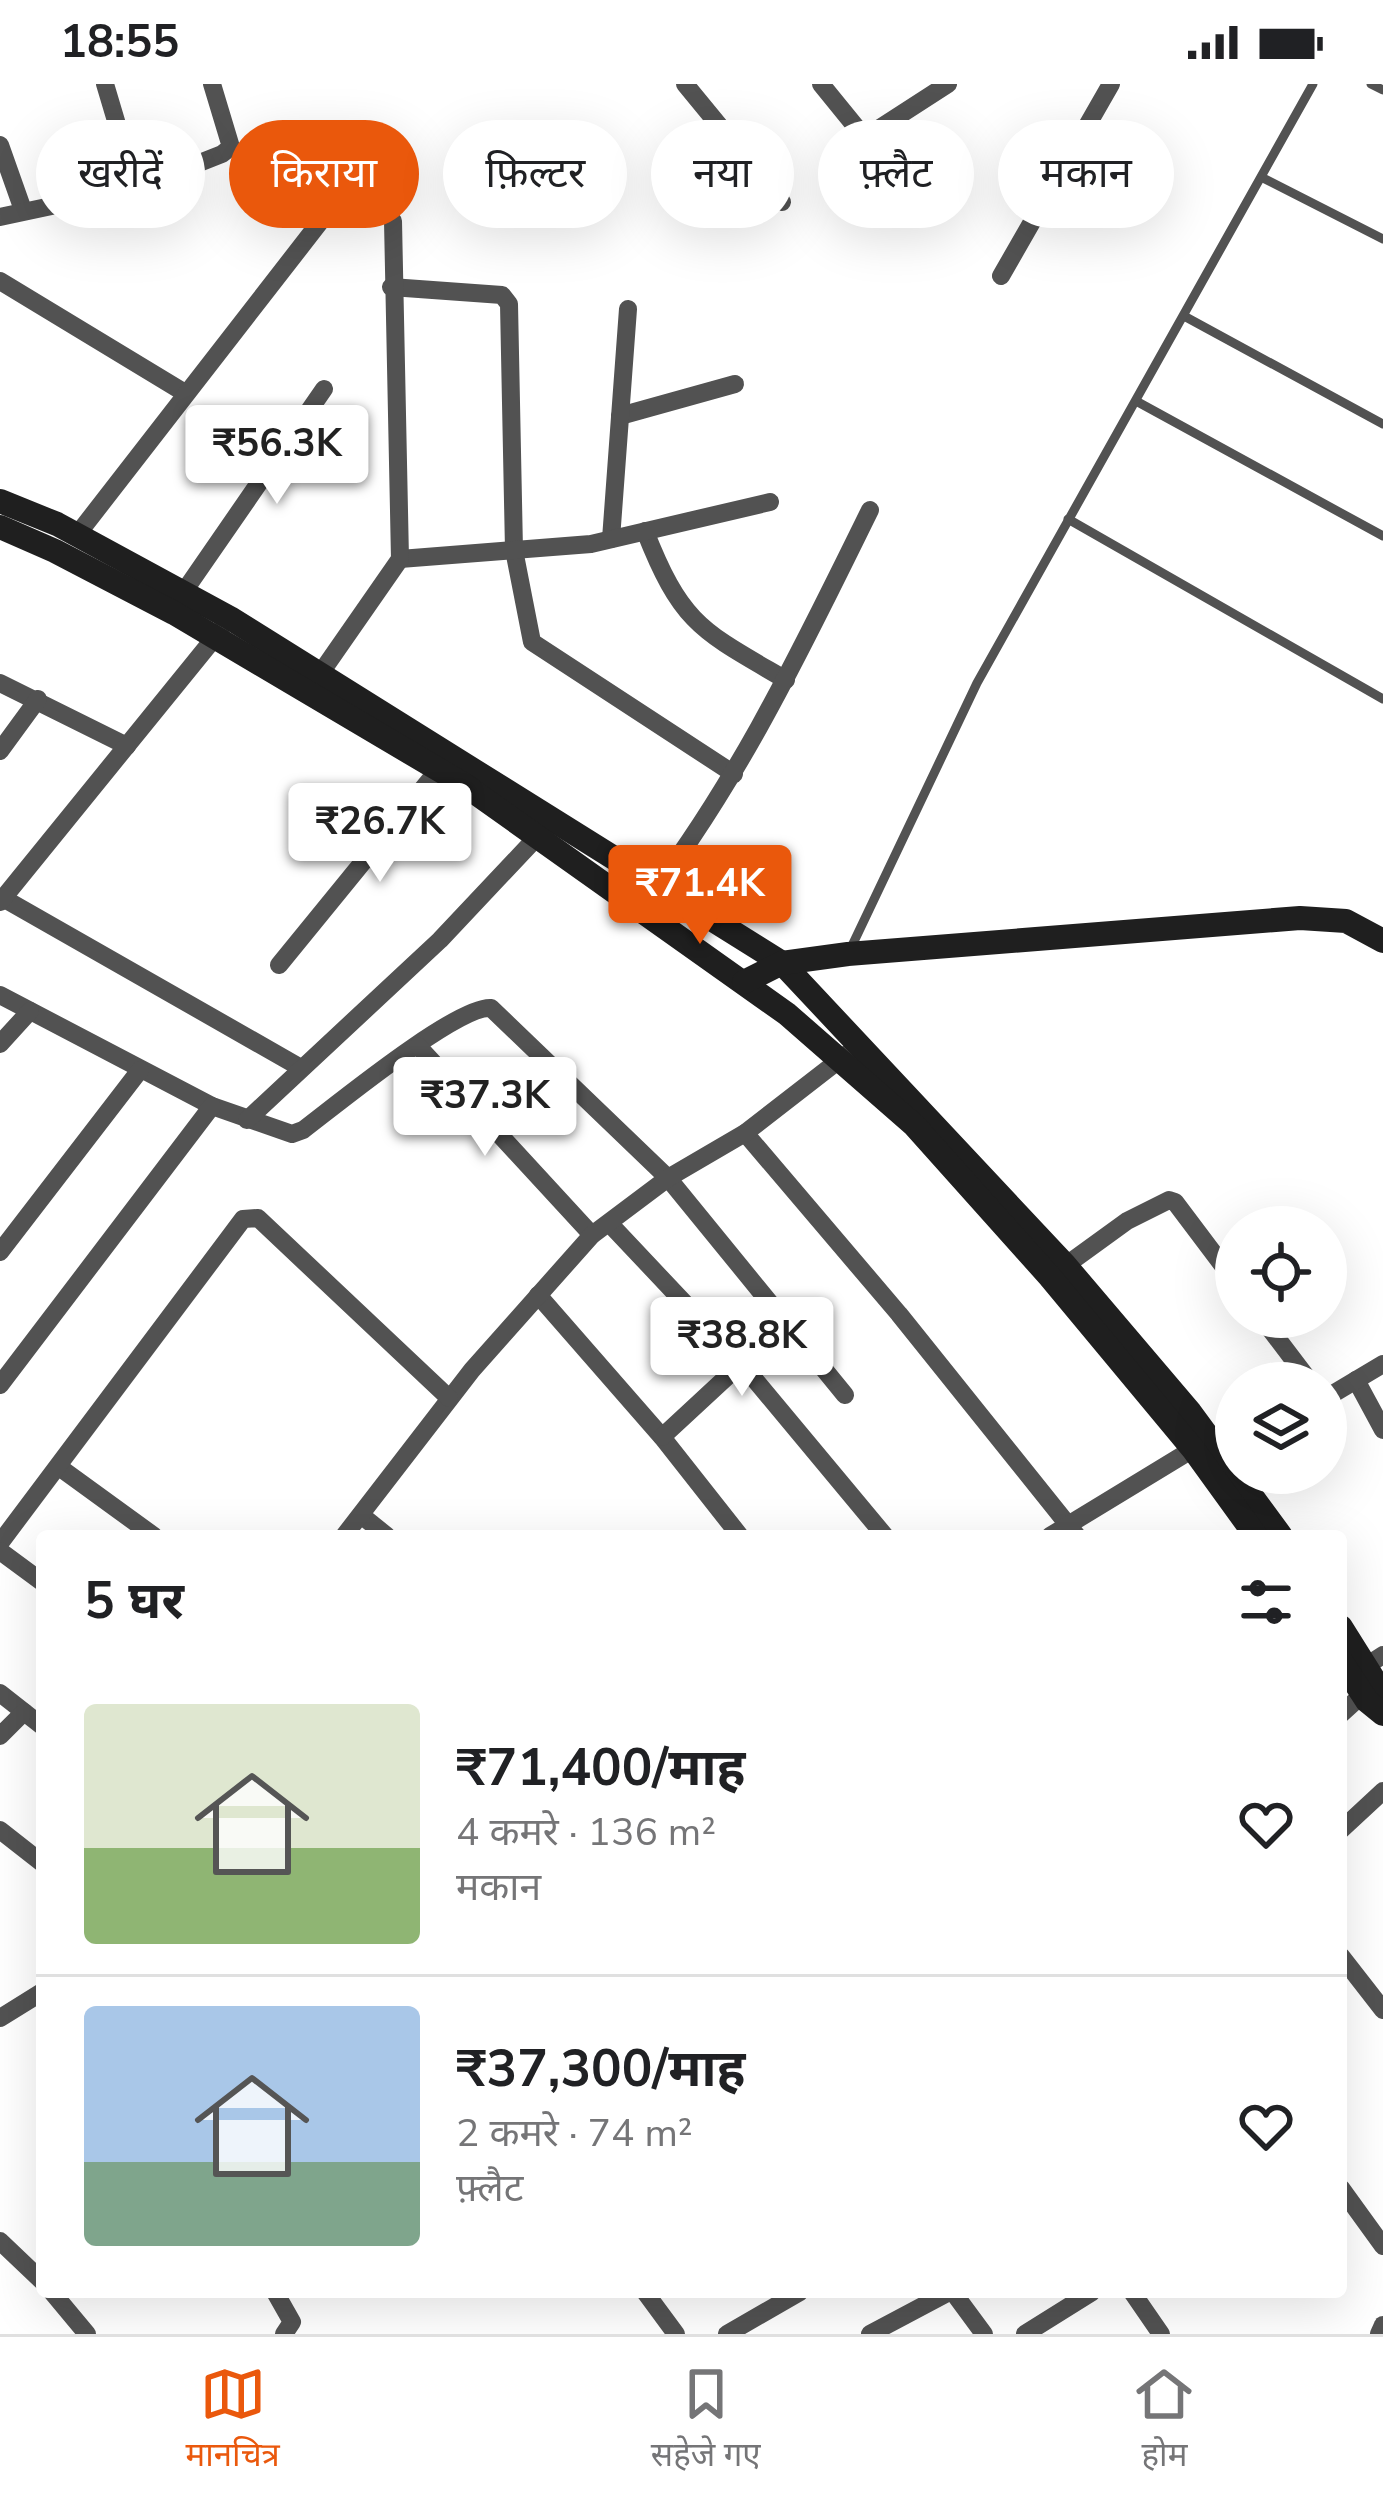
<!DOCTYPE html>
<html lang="hi">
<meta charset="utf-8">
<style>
body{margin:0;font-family:"Nunito Sans","Noto Sans Devanagari",sans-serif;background:#f2f2f2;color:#202124;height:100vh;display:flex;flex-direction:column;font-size:45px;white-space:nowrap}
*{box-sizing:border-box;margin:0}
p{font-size:39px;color:#757577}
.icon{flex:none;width:66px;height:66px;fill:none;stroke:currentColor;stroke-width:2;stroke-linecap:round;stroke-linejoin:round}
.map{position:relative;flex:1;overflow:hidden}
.side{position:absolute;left:36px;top:1446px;width:1311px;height:768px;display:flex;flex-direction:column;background:#fff;border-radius:12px;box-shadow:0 12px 48px #0002}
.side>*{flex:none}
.guide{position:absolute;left:36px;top:36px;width:1311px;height:108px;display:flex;gap:24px}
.controls{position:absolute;left:1215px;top:1122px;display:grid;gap:24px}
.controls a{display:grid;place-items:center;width:132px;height:132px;border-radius:50%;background:#fff;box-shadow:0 12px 48px #0002;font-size:60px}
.price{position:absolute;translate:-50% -102px;padding:0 27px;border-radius:12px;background:#fff;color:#222;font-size:39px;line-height:78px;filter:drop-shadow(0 3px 6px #0008)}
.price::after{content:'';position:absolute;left:50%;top:72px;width:36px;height:27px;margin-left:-18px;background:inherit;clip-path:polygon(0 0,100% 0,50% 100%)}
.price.on{background:#ea580c;color:#fff}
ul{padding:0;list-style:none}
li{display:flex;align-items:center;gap:36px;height:300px;padding:0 48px}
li+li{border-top:3px solid #e0e0e0}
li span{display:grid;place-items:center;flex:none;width:336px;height:240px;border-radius:12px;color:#555}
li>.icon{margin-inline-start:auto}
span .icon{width:144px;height:144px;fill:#fffc;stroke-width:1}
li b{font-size:51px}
h2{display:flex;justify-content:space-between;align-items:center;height:144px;padding:0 48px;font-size:51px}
.pill{padding:0 42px;border-radius:54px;background:#fff;box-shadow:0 12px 48px #0002;font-size:42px;line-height:108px}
.pill.on{background:#ea580c;color:#fff}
.status{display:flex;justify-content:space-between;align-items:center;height:84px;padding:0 60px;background:#fff;direction:ltr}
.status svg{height:33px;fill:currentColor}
.dock{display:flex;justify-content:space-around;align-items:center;height:168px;border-top:3px solid #e0e0e0;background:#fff;font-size:33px;color:#757577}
.dock a{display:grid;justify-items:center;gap:6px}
.dock .on{color:#ea580c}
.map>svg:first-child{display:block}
</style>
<div class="status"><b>18:55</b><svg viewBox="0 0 49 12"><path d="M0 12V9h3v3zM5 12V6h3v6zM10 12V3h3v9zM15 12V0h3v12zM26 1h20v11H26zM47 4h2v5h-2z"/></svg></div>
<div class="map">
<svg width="1383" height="2250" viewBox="0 0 1383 2250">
<rect width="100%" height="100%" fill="#fff"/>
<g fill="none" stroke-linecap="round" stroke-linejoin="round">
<g stroke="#525252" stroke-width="9">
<polyline points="1371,0 1383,6"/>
<polyline points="1263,94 1383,155"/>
<polyline points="1184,232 1383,340"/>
<polyline points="1136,317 1383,452"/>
<polyline points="1068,435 1383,615"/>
<polyline points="849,868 977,599 1313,0"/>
</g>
<g stroke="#525252" stroke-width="18">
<polyline points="105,0 136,104"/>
<polyline points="685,0 782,118"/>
<polyline points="821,0 860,48 869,51 948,0"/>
<polyline points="0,61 23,126"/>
<polyline points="0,133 136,104 222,70 231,63 212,0"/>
<polyline points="1001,192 1111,0"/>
<polyline points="0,197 185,309"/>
<polyline points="391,203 502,211 509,220 514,466 532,558 734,690"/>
<polyline points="620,332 735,300"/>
<path d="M645,447C682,541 702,547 786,596"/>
<polyline points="77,451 337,116"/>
<polyline points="611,455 628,225"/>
<polyline points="400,475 591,460 770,418"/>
<polyline points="183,509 324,305"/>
<polyline points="320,590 400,475 393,137"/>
<polyline points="0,599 127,662"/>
<polyline points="0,667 38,615"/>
<polyline points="3,814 301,984"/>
<polyline points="0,818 220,547"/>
<path d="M640,825C736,703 802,564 870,426"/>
<polyline points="279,881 438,686"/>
<path d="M0,911L212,1022L292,1050L303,1046C336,1021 458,921 491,924L668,1094L845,1311"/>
<polyline points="0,960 30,927"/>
<polyline points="418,962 592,1151"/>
<polyline points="247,1036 440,856 537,753"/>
<polyline points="745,1049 899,1230 1077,1452"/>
<polyline points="609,1139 741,1279 885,1452"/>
<polyline points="0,1168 140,986"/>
<polyline points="1058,1187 1127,1137 1169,1116 1175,1118 1236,1199"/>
<polyline points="538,1211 662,1353 740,1452"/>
<polyline points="1261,1233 1311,1299"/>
<polyline points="1356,1296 1383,1346"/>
<polyline points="0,1301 212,1022"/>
<polyline points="1326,1314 1383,1280"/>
<polyline points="662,1353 786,1238"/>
<polyline points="59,1383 154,1452"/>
<polyline points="361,1431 387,1452"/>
<polyline points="344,1452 472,1286 592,1151 668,1094 745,1049 847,970"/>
<polyline points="1050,1452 1193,1365"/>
<polyline points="0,1459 243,1135 258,1134 449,1314"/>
<polyline points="0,1467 42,1498"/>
<polyline points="1366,1582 1383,1571"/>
<polyline points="0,1609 42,1642"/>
<polyline points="1341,1630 1363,1610"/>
<polyline points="0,1652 24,1628"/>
<polyline points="0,1746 42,1779"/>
<polyline points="1341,1746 1383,1707"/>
<polyline points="1341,1872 1383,1926"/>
<polyline points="0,1934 42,1908"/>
<polyline points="1341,2104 1383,2162"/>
<polyline points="0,2157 42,2197"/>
<polyline points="52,2208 87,2250"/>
<polyline points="275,2208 292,2238 284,2250"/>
<polyline points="645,2208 676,2250"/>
<polyline points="953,2208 984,2250"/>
<polyline points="1132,2208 1161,2250"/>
<polyline points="727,2250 800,2208"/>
<polyline points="870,2250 949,2208"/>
<polyline points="1025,2250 1092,2208"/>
<polyline points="1379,2250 1383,2241"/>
</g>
<g stroke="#1f1f1f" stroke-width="24">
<polyline points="0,417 57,440 230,534 782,879 1065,1181 1190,1328 1281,1452"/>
<polyline points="0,443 55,467 174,529 463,700 787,930 914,1041 1050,1193 1193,1365 1256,1452"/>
<polyline points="744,898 782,879 848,870 1300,834 1346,837 1383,857"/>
<polyline points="1341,1543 1383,1610"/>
<polyline points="1341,1577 1367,1617 1383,1630"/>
</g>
</g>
</svg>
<div class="controls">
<a><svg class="icon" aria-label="locate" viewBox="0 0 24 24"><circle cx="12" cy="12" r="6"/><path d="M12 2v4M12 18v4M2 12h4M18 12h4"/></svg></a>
<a><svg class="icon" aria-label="layers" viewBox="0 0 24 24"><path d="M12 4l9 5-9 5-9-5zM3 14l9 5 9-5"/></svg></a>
</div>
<b class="price" style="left:277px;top:423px">₹56.3K</b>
<b class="price" style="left:380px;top:801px">₹26.7K</b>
<b class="price on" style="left:700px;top:863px">₹71.4K</b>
<b class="price" style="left:485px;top:1075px">₹37.3K</b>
<b class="price" style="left:742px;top:1315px">₹38.8K</b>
<div class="guide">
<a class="pill">खरीदें</a>
<a class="pill on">किराया</a>
<a class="pill">फ़िल्टर</a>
<a class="pill">नया</a>
<a class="pill">फ़्लैट</a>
<a class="pill">मकान</a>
</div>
<section class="side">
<h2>5 घर<svg class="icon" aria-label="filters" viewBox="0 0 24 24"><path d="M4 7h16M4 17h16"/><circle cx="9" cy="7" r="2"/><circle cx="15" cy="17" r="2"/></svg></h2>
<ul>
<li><span style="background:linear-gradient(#dfe7d0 60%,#8fb573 0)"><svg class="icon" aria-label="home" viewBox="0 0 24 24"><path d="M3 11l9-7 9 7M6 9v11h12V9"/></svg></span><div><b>₹71,400/माह</b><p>4 कमरे · 136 m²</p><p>मकान</p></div><svg class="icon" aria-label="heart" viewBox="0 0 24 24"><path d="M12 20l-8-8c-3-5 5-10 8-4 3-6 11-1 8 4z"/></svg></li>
<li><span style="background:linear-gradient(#a9c7e8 65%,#7fa58c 0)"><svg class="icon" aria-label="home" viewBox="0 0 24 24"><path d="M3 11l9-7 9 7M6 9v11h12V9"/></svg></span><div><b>₹37,300/माह</b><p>2 कमरे · 74 m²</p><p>फ़्लैट</p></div><svg class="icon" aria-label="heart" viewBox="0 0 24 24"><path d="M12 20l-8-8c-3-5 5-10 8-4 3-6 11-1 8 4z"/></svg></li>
</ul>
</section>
</div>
<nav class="dock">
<a class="on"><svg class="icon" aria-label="map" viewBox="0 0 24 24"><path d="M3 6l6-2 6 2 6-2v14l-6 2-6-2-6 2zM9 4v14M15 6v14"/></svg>मानचित्र</a>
<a><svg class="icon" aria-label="saved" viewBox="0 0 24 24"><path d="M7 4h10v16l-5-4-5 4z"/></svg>सहेजे गए</a>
<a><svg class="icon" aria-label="home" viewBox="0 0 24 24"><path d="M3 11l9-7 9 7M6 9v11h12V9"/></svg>होम</a>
</nav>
